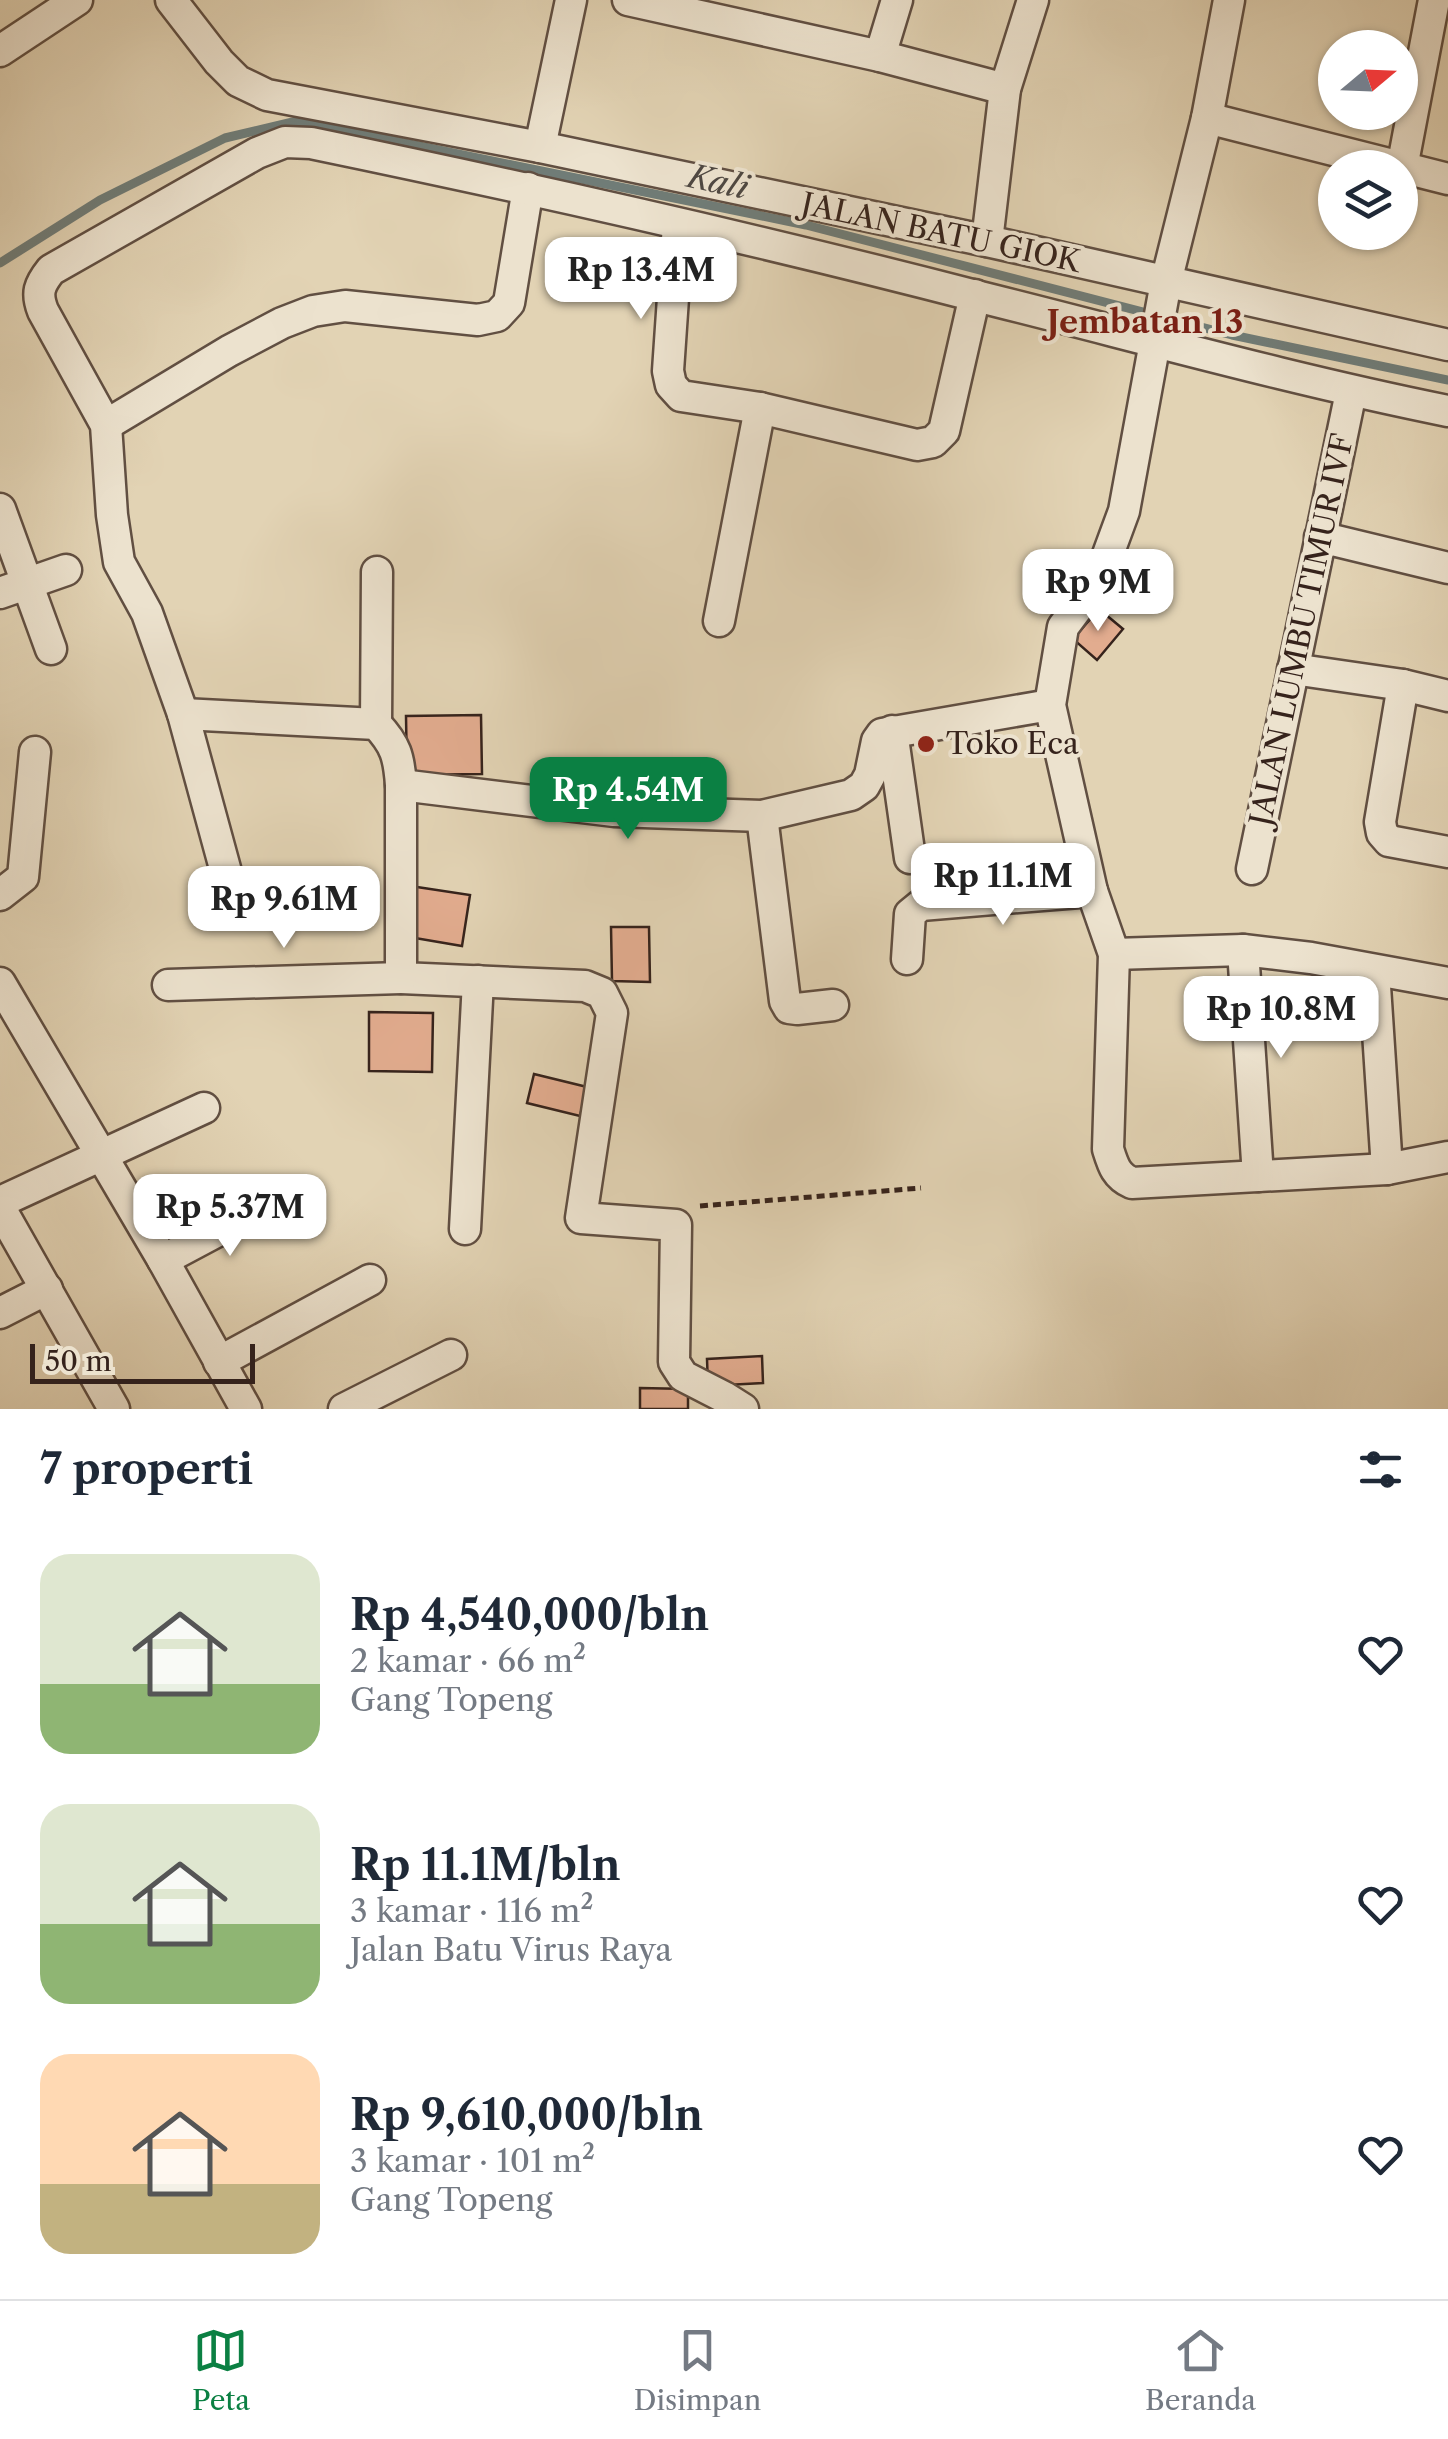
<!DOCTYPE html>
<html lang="id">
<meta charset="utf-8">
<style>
body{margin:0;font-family:"Libre Caslon Text",serif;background:#f6f6f7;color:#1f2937;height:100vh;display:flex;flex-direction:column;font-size:38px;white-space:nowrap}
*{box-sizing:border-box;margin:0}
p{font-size:32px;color:#747a83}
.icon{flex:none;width:55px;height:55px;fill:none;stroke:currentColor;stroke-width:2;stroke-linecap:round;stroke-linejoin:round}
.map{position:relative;height:1409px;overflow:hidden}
.panel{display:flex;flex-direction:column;background:#fff;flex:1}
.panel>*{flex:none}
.needle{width:65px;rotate:71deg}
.buttons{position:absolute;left:1318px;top:30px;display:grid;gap:20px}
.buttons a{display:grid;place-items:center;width:100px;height:100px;border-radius:50%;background:#fff;box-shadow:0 2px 8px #0004;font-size:50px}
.scale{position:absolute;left:30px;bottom:25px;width:225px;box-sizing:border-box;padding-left:10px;border:5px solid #36231c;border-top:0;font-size:28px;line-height:35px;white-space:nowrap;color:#36231c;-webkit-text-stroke:8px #ece2ce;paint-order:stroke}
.price{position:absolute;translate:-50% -85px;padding:0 22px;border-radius:20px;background:#fff;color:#222;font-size:32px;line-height:65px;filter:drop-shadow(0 2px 5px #0008)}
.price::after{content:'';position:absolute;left:50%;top:60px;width:30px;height:22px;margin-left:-15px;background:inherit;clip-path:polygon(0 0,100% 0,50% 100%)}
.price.active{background:#0b8043;color:#fff}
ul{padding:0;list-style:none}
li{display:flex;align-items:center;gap:30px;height:250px;padding:0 40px}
li span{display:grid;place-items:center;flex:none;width:280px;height:200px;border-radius:30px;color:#555}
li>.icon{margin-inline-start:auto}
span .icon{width:120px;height:120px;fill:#fffc;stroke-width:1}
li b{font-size:42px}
h2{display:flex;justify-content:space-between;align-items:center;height:120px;padding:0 40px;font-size:42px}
.tabs{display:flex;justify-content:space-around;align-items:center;height:140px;border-top:2px solid #e0e1e3;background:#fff;font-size:28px;color:#747a83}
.tabs a{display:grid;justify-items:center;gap:5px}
.tabs .active{color:#0b8043}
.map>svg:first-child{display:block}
</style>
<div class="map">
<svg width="1448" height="1409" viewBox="0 0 1448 1409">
<rect width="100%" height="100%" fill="#e2d3b4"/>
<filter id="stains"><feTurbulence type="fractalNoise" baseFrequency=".002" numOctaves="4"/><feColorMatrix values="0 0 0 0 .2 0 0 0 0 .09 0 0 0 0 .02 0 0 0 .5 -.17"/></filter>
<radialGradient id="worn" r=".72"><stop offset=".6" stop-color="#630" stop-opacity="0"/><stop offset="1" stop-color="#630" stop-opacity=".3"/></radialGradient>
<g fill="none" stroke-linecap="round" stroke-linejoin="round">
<polyline stroke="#707c77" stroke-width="9" points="0,263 100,200 225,138 297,121 806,225 1232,335 1448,380"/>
</g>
<g fill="#e2ac8f" stroke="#36231c" stroke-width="2.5">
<polygon points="1099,609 1123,629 1097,660 1073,639"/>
<polygon points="481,715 482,774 407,775 406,716"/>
<polygon points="417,887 470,895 462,946 409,937"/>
<polygon points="611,927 649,927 650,982 612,981"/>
<polygon points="369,1012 433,1013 432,1072 369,1071"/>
<polygon points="534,1074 587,1087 580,1116 527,1103"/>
<polygon points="762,1356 763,1383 708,1386 707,1359"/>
<polygon points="640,1388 688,1389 688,1409 640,1409"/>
</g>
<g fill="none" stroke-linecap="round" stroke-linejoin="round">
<g stroke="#614f42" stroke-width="35">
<g id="minor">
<polyline points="171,0 219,62 238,81 267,95 540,147 987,241 1448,345"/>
<polyline points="628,0 880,56 1005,89"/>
<path d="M1229,0L1207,118L1166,282L1124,511L1103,568L1087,595L1063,627L1050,705L1092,891L1114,954L1108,1149C1113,1165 1116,1176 1132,1183L1387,1169L1448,1157"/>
<polyline points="0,51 77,0"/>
<polyline points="880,56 897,0"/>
<polyline points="1207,118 1448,179"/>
<polyline points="540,147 571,0"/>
<polyline points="1402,168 1434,0"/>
<polyline points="678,225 668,371 671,385 681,396 760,408 917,445 933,442 944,431 975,295"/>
<polyline points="987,241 1005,89 1033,0"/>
<polyline points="106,425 229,351 282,323 313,311 345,306 478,320 497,316 509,303 528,188"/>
<polyline points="0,509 51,649"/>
<polyline points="1320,537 1448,568"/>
<polyline points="0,593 66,570"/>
<polyline points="719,621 760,408"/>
<polyline points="1293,669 1403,685 1448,696"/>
<polyline points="1403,685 1380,822 1382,833 1389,841 1448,852"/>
<path d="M183,714L376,724C396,745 399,757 401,785V978L585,986L602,993L612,1013L581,1218L676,1225L674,1362L683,1376L724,1397L743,1409"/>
<polyline points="376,724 377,572"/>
<polyline points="892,731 910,858"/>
<polyline points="401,785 614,811 762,816 851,795 864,786 870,775 877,741 882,734 1050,705"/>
<polyline points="762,816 785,1001 789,1008 797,1009 833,1005"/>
<polyline points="1252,869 1351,392"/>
<path d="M226,872L183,714L147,613L119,562L112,515L106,425L43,311C36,293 39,285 51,270L257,153L285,142L311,143C533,189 756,239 976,296C1133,335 1289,379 1448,411"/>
<polyline points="0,895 23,877 35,752"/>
<polyline points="1243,950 1258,1176"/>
<polyline points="1114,954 1243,950 1311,958 1448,983"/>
<polyline points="907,959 910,914 921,905 1092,891"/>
<polyline points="1374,971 1387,1169"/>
<polyline points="0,983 163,1260 246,1409"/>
<polyline points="168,985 401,978"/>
<polyline points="0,1202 204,1108"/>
<polyline points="0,1208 114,1409"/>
<polyline points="465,1229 478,981"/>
<polyline points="163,1260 268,1204"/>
<polyline points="0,1313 47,1289"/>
<polyline points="219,1362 370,1280"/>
<polyline points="344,1409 451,1355"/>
</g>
</g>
<polyline stroke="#36231c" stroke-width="5" stroke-dasharray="8 5" stroke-linecap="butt" points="700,1206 921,1188"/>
<use href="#minor" stroke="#ece2ce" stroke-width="30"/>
</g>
<circle fill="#8f2418" stroke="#ece2ce" stroke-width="4" cx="926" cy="744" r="10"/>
<g text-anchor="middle" stroke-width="8" stroke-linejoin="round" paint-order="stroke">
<g font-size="30" fill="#36231c" stroke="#ece2ce">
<text transform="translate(941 233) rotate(12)" y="10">JALAN BATU GIOK</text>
<text transform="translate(1302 630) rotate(-78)" y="10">JALAN LUMBU TIMUR IVF</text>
</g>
<g font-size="30" fill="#36231c" stroke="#ece2ce" text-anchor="start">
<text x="946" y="754">Toko Eca</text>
</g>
<g font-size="32" font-style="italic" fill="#4e4842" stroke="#ece2ce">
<text transform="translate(718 182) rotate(12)" y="11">Kali</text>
</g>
<g font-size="32" font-weight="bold" fill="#7a1f14" stroke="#ece2ce">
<text x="1145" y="333">Jembatan 13</text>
</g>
</g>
<rect width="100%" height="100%" filter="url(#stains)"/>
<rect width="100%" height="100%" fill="url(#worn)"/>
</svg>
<div class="buttons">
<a><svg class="needle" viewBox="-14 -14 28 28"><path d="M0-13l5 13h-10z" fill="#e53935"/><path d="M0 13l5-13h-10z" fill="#747a83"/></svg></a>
<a><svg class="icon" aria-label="layers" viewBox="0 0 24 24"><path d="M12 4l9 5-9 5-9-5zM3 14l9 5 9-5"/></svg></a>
</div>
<div class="scale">50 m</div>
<b class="price" style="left:641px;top:322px">Rp 13.4M</b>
<b class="price" style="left:1098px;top:634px">Rp 9M</b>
<b class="price active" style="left:628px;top:842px">Rp 4.54M</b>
<b class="price" style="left:1003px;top:928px">Rp 11.1M</b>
<b class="price" style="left:284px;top:951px">Rp 9.61M</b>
<b class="price" style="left:1281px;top:1061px">Rp 10.8M</b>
<b class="price" style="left:230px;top:1259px">Rp 5.37M</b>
</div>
<section class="panel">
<h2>7 properti<svg class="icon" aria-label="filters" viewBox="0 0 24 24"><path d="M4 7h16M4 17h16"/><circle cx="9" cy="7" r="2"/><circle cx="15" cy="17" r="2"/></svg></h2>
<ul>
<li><span style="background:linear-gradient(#dfe7d0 65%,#8fb573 0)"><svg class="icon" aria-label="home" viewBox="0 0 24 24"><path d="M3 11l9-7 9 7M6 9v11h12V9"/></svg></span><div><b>Rp 4,540,000/bln</b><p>2 kamar · 66 m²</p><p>Gang Topeng</p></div><svg class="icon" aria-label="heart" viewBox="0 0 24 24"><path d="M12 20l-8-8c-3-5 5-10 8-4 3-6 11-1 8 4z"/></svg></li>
<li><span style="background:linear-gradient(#dfe7d0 60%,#8fb573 0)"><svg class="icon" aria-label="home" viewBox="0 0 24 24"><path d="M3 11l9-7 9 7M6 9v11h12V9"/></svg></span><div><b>Rp 11.1M/bln</b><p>3 kamar · 116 m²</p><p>Jalan Batu Virus Raya</p></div><svg class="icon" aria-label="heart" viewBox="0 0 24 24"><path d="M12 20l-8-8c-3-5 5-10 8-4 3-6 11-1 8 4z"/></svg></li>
<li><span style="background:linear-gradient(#ffd9b3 65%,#c2b280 0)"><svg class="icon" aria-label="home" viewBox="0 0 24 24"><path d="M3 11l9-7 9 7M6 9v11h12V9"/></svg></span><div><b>Rp 9,610,000/bln</b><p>3 kamar · 101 m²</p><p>Gang Topeng</p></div><svg class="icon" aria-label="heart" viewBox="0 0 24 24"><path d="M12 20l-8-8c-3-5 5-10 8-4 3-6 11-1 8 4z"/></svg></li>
</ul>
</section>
<nav class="tabs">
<a class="active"><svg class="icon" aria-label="map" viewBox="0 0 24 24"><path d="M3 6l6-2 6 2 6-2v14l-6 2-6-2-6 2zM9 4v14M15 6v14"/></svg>Peta</a>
<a><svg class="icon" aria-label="saved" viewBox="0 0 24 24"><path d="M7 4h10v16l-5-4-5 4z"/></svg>Disimpan</a>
<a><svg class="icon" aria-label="home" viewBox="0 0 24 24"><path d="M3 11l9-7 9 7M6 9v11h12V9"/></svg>Beranda</a>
</nav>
